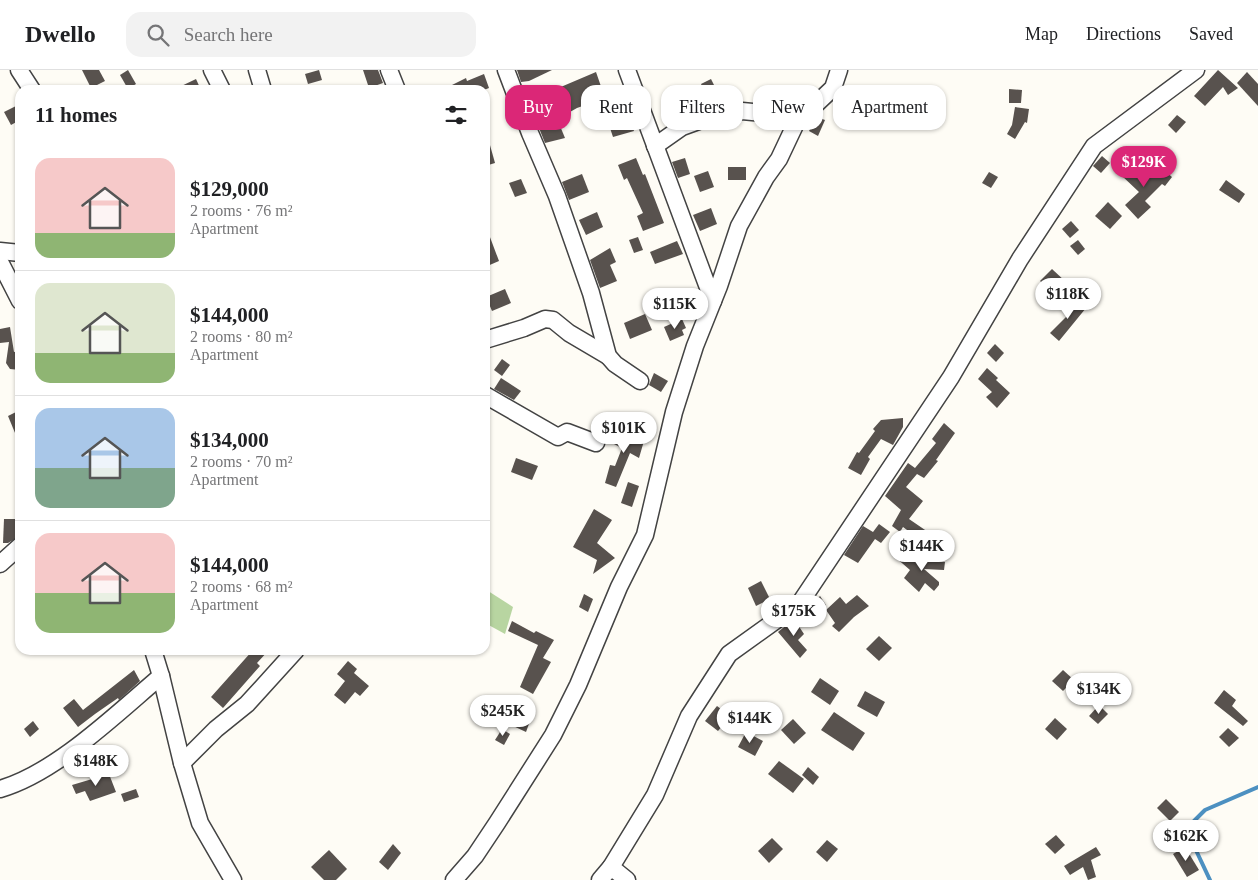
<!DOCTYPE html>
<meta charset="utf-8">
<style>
body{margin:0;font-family:"Times New Roman",serif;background:#f2f2f2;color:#202124;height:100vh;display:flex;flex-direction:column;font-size:19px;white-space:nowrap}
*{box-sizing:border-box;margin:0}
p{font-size:16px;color:#757577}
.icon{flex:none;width:28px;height:28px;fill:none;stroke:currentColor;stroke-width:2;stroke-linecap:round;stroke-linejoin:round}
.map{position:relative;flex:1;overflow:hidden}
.panel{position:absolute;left:15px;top:15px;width:475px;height:570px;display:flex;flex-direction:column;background:#fff;border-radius:15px;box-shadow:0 1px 4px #0004}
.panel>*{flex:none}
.guide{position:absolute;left:505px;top:15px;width:475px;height:45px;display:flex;gap:10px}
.price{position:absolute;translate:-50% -42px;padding:0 11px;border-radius:18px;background:#fff;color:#222;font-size:16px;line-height:32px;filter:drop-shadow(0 1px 2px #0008)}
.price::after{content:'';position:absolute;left:50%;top:30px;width:15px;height:11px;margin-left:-8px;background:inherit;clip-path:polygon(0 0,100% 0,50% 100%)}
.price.active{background:#db2777;color:#fff}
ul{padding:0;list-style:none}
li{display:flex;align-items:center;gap:15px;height:125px;padding:0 20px}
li+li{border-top:1px solid #e0e0e0}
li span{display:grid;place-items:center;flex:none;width:140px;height:100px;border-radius:15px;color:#555}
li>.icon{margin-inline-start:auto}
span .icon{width:60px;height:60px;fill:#fffc;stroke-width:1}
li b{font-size:21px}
h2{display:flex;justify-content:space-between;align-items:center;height:60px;padding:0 20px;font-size:21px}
.pill{padding:0 18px;border-radius:15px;background:#fff;box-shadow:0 1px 4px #0004;font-size:18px;line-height:45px}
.pill.active{background:#db2777;color:#fff}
header{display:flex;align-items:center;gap:30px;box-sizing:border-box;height:70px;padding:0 25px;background:#fff;border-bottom:1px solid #e0e0e0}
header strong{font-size:24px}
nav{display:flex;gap:28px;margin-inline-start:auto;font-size:18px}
.search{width:350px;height:45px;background:#f2f2f2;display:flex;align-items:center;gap:12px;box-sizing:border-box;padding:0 18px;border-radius:15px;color:#757577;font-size:19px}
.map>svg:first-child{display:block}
</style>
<header>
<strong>Dwello</strong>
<div class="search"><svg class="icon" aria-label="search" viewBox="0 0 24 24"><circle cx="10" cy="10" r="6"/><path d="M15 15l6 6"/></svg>Search here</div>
<nav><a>Map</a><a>Directions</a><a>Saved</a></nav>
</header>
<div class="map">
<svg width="1258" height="810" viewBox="0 0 1258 810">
<rect width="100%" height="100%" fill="#fefcf5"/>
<polygon fill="#b8d5a1" points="485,519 513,537 505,564 485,553"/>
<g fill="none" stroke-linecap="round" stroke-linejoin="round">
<polyline stroke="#4c90c1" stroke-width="4" points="1210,810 1194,776 1194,751 1205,740 1258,717"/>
</g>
<g fill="#58524e">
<polygon points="82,0 99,0 105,11 91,18"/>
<polygon points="128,0 136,14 128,19 120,5"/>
<polygon points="319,0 322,10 308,14 305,4"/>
<polygon points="363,0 378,0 383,13 369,18"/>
<polygon points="517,0 552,0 529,11 521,12"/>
<polygon points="1218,0 1238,18 1228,25 1223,17 1205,36 1194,26"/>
<polygon points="596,2 605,28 577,38 561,47 549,22"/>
<polygon points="1247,2 1258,14 1258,36 1237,13"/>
<polygon points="484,4 489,18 484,20 442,20 466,8 467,11"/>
<polygon points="196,9 201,20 173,20"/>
<polygon points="711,9 717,21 706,26 701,14"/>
<polygon points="1009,19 1022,20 1021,33 1009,33"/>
<polygon points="20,34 20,50 11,55 4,42"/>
<polygon points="1015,37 1029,39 1027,53 1025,52 1015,69 1007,64 1012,55"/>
<polygon points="1177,45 1186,52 1176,63 1168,55"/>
<polygon points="629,46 634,61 613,67 608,52"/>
<polygon points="817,47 825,50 818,66 809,61"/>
<polygon points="558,51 565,68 545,73 539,58"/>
<polygon points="485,68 488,68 495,93 485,96"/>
<polygon points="1102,86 1110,93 1101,103 1093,96"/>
<polygon points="636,88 643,105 645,104 664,153 643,161 637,146 643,143 627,108 624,110 618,95"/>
<polygon points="685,88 690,104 678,108 672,92"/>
<polygon points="1150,95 1162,105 1165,101 1172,107 1165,116 1162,114 1145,131 1151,137 1138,149 1125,135 1139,122 1121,105 1127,98 1138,108"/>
<rect x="728" y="97" width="18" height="13"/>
<polygon points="708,101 714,117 700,122 694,106"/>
<polygon points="989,102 998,107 991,118 982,113"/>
<polygon points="582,104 589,122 569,130 562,112"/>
<polygon points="521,109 527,123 515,127 509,113"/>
<polygon points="1226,110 1245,124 1239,133 1219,120"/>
<polygon points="1108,132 1122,146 1110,159 1095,146"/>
<polygon points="711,138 717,154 700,161 693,145"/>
<polygon points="597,142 603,157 586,165 579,150"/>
<polygon points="1071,151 1079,160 1070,168 1062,159"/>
<polygon points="485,154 499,191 485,197"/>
<polygon points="638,167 643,180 634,183 629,170"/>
<polygon points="1078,170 1085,179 1078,185 1070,176"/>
<polygon points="677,171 683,184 655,194 650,182"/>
<polygon points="610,178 616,192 610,195 617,211 600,218 590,190"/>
<polygon points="1052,199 1066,212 1055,224 1040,211"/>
<polygon points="505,219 511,233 492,241 486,227"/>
<polygon points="663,219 669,232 654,239 648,226"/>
<polygon points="1074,229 1086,238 1059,271 1050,263 1067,246 1064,243"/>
<polygon points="645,244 652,260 630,269 624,253"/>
<polygon points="682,249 686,258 682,260 684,265 670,271 664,257"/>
<polygon points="10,257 14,282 20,281 20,300 10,299 6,293 9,272 0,273 0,259"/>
<polygon points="995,274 1004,283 996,292 987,283"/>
<polygon points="502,289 510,295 502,306 494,300"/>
<polygon points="987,298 998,308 996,310 1010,323 997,338 986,327 992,322 978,309"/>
<polygon points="654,303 668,311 661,322 649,315"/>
<polygon points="501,308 521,321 514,330 494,319"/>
<polygon points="20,340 20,375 8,346"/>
<polygon points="903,348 903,357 893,375 881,369 868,387 870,389 861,405 848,398 857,382 859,383 875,361 873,359 881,350"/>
<polygon points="944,353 955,363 936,390 938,391 924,408 917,404 906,417 923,431 909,449 928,462 922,471 903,457 900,462 892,456 901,440 885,426 908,393 915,398 936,373 932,369"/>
<polygon points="616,360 635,368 637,361 646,364 639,388 630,383 616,417 605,413 610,395 615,396 622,378 612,373"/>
<polygon points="516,388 538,396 532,410 511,402"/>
<polygon points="628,412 639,416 632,437 621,433"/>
<polygon points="594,439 612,450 597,473 615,488 593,504 597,490 573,477"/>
<polygon points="4,449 20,449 20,466 8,473 3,473"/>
<polygon points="879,454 890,462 881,473 875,469 858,493 844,485 863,456 873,462"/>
<polygon points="895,487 945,492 944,500 924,499 939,512 939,515 934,521 925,513 919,522 904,508 910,500"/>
<polygon points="761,511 770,529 756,536 748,518"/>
<polygon points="584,524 593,529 588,542 579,537"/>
<polygon points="857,525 869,536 854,547 839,562 832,556 835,553 826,540 840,527 846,534"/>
<polygon points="820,526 826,535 816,544 809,537"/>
<polygon points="794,549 804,564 798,570 807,580 800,588 778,562"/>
<polygon points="512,551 534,563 536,561 554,570 543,588 551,592 533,624 520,617 538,575 508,561"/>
<polygon points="879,566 892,578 879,591 866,579"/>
<polygon points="253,580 269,580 257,593 260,596 223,638 211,627"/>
<polygon points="348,591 357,599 354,603 369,616 360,626 355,622 345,634 334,625 345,611 337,604"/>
<polygon points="134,600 140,611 119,630 118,628 95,644 78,657 63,638 74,629 83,640"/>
<polygon points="1063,600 1074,610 1063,621 1052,611"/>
<polygon points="820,608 839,621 830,635 811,622"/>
<polygon points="1224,620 1236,630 1232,636 1248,651 1243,656 1214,633"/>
<polygon points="865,621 885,632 877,647 857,636"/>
<polygon points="1099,635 1108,644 1098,654 1089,646"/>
<polygon points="717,636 730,646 718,661 705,651"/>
<polygon points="834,642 865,663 853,681 821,660"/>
<polygon points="513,643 530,651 526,662 509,654"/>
<polygon points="1055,648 1067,659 1057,670 1045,659"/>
<polygon points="793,649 806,663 794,674 781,660"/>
<polygon points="33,651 39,659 30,667 24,659"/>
<polygon points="1228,658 1239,668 1229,677 1219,667"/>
<polygon points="502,659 510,664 504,675 495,670"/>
<polygon points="746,662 763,671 755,686 738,677"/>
<polygon points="779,691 804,709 793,723 768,704"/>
<polygon points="808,697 819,707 813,715 802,705"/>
<polygon points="109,704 116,722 90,731 85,721 76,724 72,715"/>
<polygon points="136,719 139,727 124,732 121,724"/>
<polygon points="1166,729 1179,742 1170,751 1157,738"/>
<polygon points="1056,765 1065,775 1055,784 1045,774"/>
<polygon points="772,768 783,779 769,793 758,781"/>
<polygon points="827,770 838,779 827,792 816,782"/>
<polygon points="393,774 401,783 388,800 379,792"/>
<polygon points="1096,777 1101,785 1091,790 1096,807 1088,810 1083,797 1070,805 1064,796"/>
<polygon points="1185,777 1199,800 1187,807 1173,784"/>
<polygon points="329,780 347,799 336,810 324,810 311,797"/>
</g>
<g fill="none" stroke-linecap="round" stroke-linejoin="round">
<g stroke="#434343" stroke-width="19">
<g id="minor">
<polyline points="19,0 32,20"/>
<polyline points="212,0 222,20"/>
<polyline points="257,0 263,20"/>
<polyline points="389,0 397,20"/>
<polyline points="506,0 530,63 557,126 591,223 608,286 615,294 640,311"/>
<polyline points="627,0 713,231"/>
<polyline points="796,53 833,18 839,0"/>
<polyline points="0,181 20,183"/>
<polyline points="0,192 20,231"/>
<polyline points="485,270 524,258 545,249 553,250 569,263 608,286"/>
<polyline points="485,325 558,367 567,362 596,373"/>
<polyline points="0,494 20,476"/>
<polyline points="153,580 161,606 182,693 200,753 233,810"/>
<polyline points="182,693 216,659 247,634 296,580"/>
<path d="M0,719C56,703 116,644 161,606"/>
<polyline points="454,810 475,786 497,753 553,665 578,615 619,517 645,465 674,342 695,276 719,216 739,156 766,107 779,89 796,53 763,43 742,41 704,49 682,57 655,76"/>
<polyline points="600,810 611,797"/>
<polyline points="627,810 611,797 655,725 689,646 729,584 800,533 951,307 1020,189 1094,76 1196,0"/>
</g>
</g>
<use href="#minor" stroke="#fff" stroke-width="16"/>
</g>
</svg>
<b class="price active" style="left:1144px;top:118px">$129K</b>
<b class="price" style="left:1068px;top:250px">$118K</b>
<b class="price" style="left:675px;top:260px">$115K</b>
<b class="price" style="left:624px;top:384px">$101K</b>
<b class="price" style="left:922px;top:502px">$144K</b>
<b class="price" style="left:794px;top:567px">$175K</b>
<b class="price" style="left:1099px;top:645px">$134K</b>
<b class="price" style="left:503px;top:667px">$245K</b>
<b class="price" style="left:750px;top:674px">$144K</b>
<b class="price" style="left:96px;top:717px">$148K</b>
<b class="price" style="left:1186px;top:792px">$162K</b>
<div class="guide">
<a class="pill active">Buy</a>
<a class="pill">Rent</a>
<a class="pill">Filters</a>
<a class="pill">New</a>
<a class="pill">Apartment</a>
</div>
<section class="panel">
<h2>11 homes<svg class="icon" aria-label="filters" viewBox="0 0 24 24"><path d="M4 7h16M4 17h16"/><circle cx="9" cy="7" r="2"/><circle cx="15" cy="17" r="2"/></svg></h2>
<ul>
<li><span style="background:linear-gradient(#f6c9c9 75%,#8fb573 0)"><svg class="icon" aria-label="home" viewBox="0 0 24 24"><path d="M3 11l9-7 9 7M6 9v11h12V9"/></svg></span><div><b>$129,000</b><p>2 rooms · 76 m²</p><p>Apartment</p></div></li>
<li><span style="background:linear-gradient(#dfe7d0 70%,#8fb573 0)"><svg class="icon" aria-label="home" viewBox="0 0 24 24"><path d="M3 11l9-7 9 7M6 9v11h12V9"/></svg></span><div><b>$144,000</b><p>2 rooms · 80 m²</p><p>Apartment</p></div></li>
<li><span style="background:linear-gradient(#a9c7e8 60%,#7fa58c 0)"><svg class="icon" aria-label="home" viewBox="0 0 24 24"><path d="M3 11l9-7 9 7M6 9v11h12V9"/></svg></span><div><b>$134,000</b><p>2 rooms · 70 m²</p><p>Apartment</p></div></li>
<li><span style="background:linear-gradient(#f6c9c9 60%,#8fb573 0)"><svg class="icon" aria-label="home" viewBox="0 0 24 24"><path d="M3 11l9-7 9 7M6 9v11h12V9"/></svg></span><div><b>$144,000</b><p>2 rooms · 68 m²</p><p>Apartment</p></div></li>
</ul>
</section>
</div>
